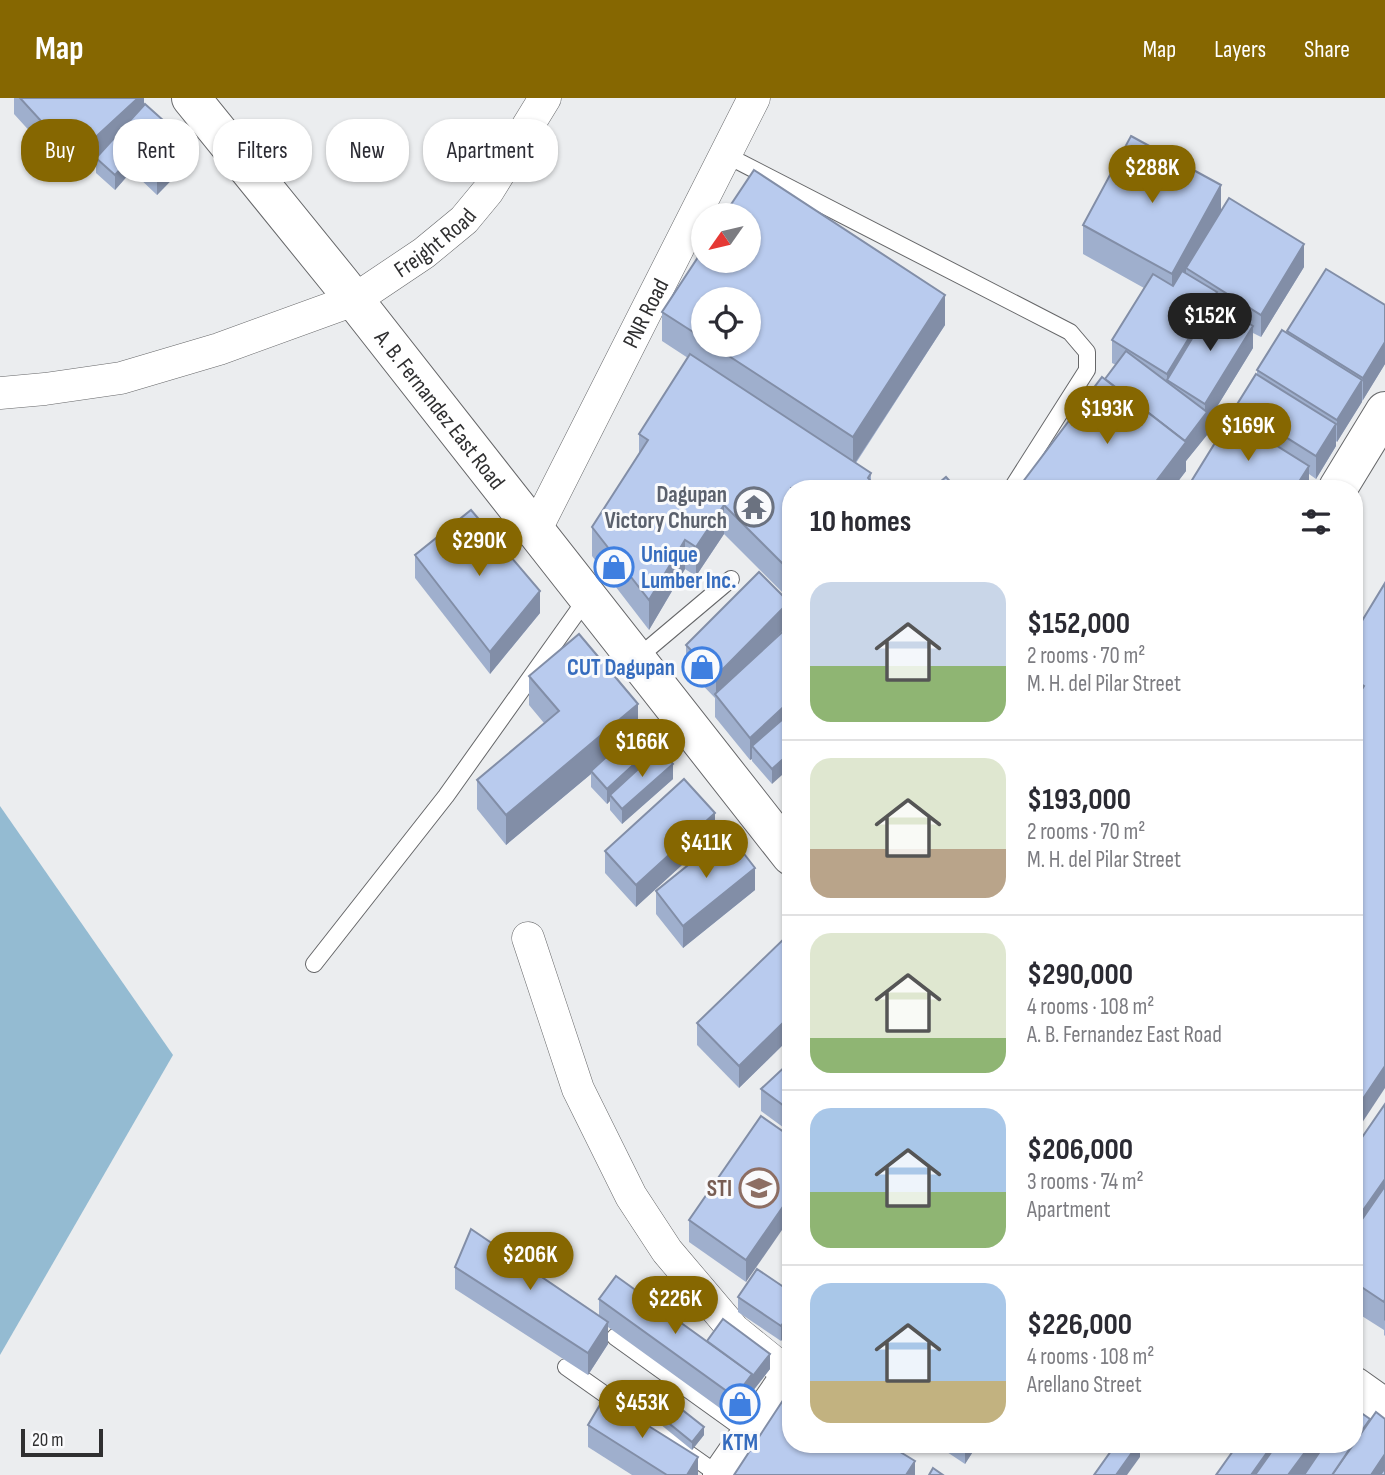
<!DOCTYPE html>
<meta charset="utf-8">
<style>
body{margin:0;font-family:"Sofia Sans Condensed",sans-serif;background:#f2f2f3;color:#2b2b33;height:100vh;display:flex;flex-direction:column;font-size:26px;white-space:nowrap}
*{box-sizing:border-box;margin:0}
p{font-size:23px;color:#7c7c81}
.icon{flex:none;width:38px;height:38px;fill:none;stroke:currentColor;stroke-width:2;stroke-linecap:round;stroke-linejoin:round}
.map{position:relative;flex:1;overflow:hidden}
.side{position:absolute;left:782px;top:382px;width:581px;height:973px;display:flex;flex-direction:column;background:#fff;border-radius:28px;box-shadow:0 2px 5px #0004}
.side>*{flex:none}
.guide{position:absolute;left:21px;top:21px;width:656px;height:63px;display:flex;gap:14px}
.needle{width:46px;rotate:236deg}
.fabs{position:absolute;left:691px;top:105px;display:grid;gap:14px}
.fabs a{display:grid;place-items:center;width:70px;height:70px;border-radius:50%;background:#fff;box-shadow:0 2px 5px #0004;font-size:35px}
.scale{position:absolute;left:21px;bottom:18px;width:82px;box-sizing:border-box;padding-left:7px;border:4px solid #2f2f30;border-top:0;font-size:19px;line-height:24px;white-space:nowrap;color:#2f2f30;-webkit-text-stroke:5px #f9fafc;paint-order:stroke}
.price{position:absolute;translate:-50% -60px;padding:0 16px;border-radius:24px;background:#866701;color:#fff;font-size:23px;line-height:46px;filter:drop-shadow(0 2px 4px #0008)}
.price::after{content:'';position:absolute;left:50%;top:42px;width:21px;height:16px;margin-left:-10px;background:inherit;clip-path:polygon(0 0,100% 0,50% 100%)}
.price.on{background:#222;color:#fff}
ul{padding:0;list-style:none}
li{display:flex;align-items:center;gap:21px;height:175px;padding:0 28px}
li+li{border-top:2px solid #e1e1e2}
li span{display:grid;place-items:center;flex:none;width:196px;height:140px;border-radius:21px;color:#555}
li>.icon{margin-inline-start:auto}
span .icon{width:84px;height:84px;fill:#fffc;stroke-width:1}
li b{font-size:30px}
h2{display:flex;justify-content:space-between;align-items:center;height:84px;padding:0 28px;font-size:30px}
.chip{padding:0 24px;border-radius:28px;background:#fff;box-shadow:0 2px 5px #0004;font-size:24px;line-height:63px}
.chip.on{background:#866701;color:#fff}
header{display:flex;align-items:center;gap:42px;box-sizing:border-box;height:98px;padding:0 35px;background:#866701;color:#fff}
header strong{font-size:33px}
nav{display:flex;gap:38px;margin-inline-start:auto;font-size:24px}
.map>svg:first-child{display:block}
</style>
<header>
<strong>Map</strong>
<nav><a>Map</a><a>Layers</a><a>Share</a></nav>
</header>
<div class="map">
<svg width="1385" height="1377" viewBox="0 0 1385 1377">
<rect width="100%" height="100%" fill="#ebedef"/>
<polygon fill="#94bbd2" points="0,708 173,957 0,1257"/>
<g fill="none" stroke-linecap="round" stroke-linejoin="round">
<g stroke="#666769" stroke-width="18">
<g id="lane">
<polyline points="724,56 1070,234 1087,254 1087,272 1012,390"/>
<polyline points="636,561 731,481"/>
<polyline points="314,866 446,698 587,500"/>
<polyline points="615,1239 750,1336"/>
<polyline points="566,1269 719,1377"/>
</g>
</g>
<g stroke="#666769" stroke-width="33">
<g id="street">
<path id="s1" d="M0,295L45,291L121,280L219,251L354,202L424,155L464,122L488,93L545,0"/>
<path id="s2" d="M536,431L754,0"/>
<polyline points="528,840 578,991 631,1098 667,1153 734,1232 791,1278"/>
</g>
</g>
<g stroke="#666769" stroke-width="40">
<g id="primary">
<polyline points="1338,390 1385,313"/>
<polyline points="1354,1288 1385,1310"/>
</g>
</g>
<g stroke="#666769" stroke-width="40">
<g id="highway">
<path id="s3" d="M191,0L341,185L791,758"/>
<polyline points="722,1377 791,1277"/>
</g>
</g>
<use href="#lane" stroke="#fff" stroke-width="16"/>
<use href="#street" stroke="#fff" stroke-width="32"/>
<use href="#primary" stroke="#fff" stroke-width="38"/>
<use href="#highway" stroke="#fff" stroke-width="38"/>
</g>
<g fill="#9fafcd" fill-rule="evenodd">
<polygon points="14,0 144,0 144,7 164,36 188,65 157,97 137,78 137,67 115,92 96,75 96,61 74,82 14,16"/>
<path d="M754,72L945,197V227L856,365L871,375V384L877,390H791V503L724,436L696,478L685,471L649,532L592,458V429L639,357V336L688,260L662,243V214L704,150V163H749V117H724ZM704,201H749V247H704Z"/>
<polygon points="1221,114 1304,169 1261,239 1253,235 1253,250 1207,325 1207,337 1186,363 1186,373 1173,390 1022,390 1022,385 1116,267 1112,265 1112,242 1144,190 1083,156 1083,127"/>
<polygon points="1385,207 1385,266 1337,344 1336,343 1336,348 1316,381 1309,376 1309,390 1189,390 1189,387 1236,323 1236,308 1257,277 1257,272 1287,235 1287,233"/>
<polygon points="415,457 540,515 490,576 415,480"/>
<polygon points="1385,485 1354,1037 1354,536"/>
<polygon points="789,526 765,550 791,526 772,686 752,663 752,661 750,662 715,619 715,600 686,570 686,547"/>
<polygon points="529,578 638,630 673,681 622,726 610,712 610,703 607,706 591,689 591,676 506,747 477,711 477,682 544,625 529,607"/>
<polygon points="715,737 711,741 755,792 683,850 656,816 656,793 686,769 686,763 636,809 605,775 605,753"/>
<polygon points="791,834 791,939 739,990 697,947 697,925"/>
<polygon points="791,963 791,1035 761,1013 761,991"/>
<polygon points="1385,1006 1385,1238 1384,1237 1384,1232 1354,1213 1354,1051"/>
<polygon points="791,1039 746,1184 689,1144 689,1122"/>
<polygon points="455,1169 599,1218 599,1201 707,1243 770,1271 752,1294 752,1299 735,1321 608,1229 608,1246 588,1277 455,1191"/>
<polygon points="791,1194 791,1229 781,1243 738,1214 738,1199"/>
<polygon points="660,1318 704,1337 692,1352 660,1326"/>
<polygon points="588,1327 698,1377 632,1377 588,1349"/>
<polygon points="935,1346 974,1346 974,1352 965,1366"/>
</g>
<g fill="#828ea7">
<polygon points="138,0 144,0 144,17 74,82 74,59"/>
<polygon points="164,23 164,38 137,63 137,67 115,92 115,77"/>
<polygon points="188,50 188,65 157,97 157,82"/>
<polygon points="1221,87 1221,116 1186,170 1186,181 1172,206 1172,176"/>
<polygon points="1304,146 1304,169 1261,239 1261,217"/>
<polygon points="1217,194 1217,217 1167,282 1167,276"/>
<polygon points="945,197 945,227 853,368 853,339"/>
<polygon points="1253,228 1253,250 1207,325 1207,337 1186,363 1186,373 1173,390 1151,390 1205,317 1205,306"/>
<polygon points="1385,244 1385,266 1363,302 1363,280"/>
<polygon points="1362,282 1362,304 1337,344 1337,322"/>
<polygon points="1336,326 1336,348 1316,381 1316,358"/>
<polygon points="1309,368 1309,390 1295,390"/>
<polygon points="724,407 724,436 696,478 696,449"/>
<polygon points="685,442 685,471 649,532 649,502"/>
<polygon points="540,493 540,515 490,576 490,554"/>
<polygon points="789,504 789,526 717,599 716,597 716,578"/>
<polygon points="791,602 791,625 752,648 752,661 750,662 750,640"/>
<polygon points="638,606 638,636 591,673 591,676 506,747 506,717"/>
<polygon points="656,646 656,661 610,697 610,703 607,706 607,691"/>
<polygon points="791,654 791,669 772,686 772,671"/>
<polygon points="673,666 673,681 622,726 622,711"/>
<polygon points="715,715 715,737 636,809 636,787"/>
<polygon points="755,770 755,792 683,850 683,828"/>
<polygon points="791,917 791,939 739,990 739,968"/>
<polygon points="1385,968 1385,990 1354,1037 1354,1014"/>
<polygon points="1385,1081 1385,1110 1354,1154 1354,1125"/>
<polygon points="791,1097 791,1119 746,1184 746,1162"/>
<polygon points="1385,1201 1385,1223 1384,1222 1384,1233 1384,1204"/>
<polygon points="791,1214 791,1229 781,1243 781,1228"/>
<polygon points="608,1224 608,1246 588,1277 588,1255"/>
<polygon points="770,1256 770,1271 752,1294 752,1299 735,1321 735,1299 752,1276"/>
<polygon points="704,1329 704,1337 692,1352 692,1344"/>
<polygon points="965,1346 974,1346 974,1352 965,1366"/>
<polygon points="1138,1346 1140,1346 1140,1359 1127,1377 1116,1377"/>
<polygon points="1273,1346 1288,1346 1266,1377 1251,1377"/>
<polygon points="1311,1346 1327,1346 1304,1377 1288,1377"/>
<polygon points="1385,1356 1385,1377 1371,1377"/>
<polygon points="698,1359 698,1377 687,1377"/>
<polygon points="915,1363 915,1377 906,1377"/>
</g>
<g fill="#b9cbee" stroke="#828ea7" stroke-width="2">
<polygon points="20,0 138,0 74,59"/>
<polygon points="145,6 164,23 115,77 96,60"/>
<polygon points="169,31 188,50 157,82 137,63"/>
<polygon points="1131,38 1221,87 1172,176 1083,127"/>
<polygon points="754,72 945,197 853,339 712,247 749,247 749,201 704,201 704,241 662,214 704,150 704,163 749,163 749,117 724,117"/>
<polygon points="1229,100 1304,146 1261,217 1186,170"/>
<polygon points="1326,171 1385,207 1385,244 1363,280 1287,233"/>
<polygon points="1182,173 1217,194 1167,276 1112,242 1153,176 1173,188"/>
<polygon points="1214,204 1253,228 1205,306 1167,282"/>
<polygon points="1282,232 1362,282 1337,322 1257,272"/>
<polygon points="1126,253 1207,314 1185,343 1105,281"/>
<polygon points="690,256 871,375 868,380 877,390 791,390 791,474 724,407 696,449 685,442 649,502 592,429 648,342 639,336"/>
<polygon points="1256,276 1336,326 1316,358 1236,308"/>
<polygon points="1102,279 1186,344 1151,390 1029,390 1022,385"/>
<polygon points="1231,319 1309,368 1295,390 1194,390 1189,387"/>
<polygon points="946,379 956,390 933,390"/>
<polygon points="471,412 540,493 490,554 415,457"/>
<polygon points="759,474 789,504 716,578 686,547"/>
<polygon points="1385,485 1385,968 1354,1014 1354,604 1364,588 1354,581 1354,536"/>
<polygon points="791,526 791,602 750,640 715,596"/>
<polygon points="579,536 638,606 506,717 477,682 559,613 529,578"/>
<polygon points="791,614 791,654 772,671 752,648"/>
<polygon points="640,628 656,646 607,691 591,673"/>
<polygon points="660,651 673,666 622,711 610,697"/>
<polygon points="684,681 715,715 636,787 605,753"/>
<polygon points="728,735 755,770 683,828 656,793"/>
<polygon points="710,739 716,745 690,766 686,762"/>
<polygon points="791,834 791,917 739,968 697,925"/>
<polygon points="791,963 791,1013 761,991"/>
<polygon points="1385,1006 1385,1081 1354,1125 1354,1051"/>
<polygon points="761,1018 791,1039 791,1097 746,1162 689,1122"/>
<polygon points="1385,1088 1385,1201 1384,1204 1354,1184 1354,1133"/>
<polygon points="471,1131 608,1224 588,1255 455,1169"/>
<polygon points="757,1171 791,1194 791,1214 781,1228 738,1199"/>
<polygon points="616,1178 752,1276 735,1299 599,1201"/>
<polygon points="723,1221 770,1256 752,1279 752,1276 707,1243"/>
<polygon points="791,1290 791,1346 887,1346 915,1363 906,1377 734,1377"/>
<polygon points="604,1300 698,1359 687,1377 667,1377 588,1327"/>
<polygon points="671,1303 704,1329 692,1344 660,1318"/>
<polygon points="1354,1310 1370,1321 1354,1344"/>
<polygon points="1376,1314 1385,1321 1385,1356 1371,1377 1332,1377"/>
<polygon points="1116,1346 1138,1346 1116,1377 1094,1377"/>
<polygon points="1238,1346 1273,1346 1251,1377 1216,1377"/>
<polygon points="1277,1346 1311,1346 1288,1377 1255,1377"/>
<polygon points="1325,1346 1353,1346 1332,1377 1304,1377"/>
<polygon points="933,1370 943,1377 929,1377"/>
<polygon points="1385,1370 1385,1377 1380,1377"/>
</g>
<defs>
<g id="temple-ring" transform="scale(2.0125)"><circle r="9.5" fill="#f9fafc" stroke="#6b7280" stroke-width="1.5"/><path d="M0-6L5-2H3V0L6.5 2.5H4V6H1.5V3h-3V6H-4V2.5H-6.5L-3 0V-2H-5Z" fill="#6b7280"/></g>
<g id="shop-ring" transform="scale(2.0125)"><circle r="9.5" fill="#f9fafc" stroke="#3f7fe0" stroke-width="1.5"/><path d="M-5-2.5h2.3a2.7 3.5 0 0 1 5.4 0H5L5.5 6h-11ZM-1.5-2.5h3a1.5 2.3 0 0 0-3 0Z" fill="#3f7fe0"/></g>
<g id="university-ring" transform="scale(2.0125)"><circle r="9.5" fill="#f9fafc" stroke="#8d6e63" stroke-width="1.5"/><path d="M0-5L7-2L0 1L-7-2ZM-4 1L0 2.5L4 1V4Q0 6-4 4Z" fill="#8d6e63"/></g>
</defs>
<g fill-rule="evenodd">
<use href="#temple-ring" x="754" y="409"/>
<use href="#shop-ring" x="614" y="469"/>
<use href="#shop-ring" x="702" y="569"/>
<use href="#university-ring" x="759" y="1090"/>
<use href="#shop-ring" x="740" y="1306"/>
</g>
<g text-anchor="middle" stroke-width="6" stroke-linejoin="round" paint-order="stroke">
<g font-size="23" fill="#2f2f30" stroke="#f9fafc">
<text dy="8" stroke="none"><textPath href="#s1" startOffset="467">Freight Road</textPath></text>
<text dy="8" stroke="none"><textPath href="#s2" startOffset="242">PNR Road</textPath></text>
<text dy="8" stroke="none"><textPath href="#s3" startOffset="399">A. B. Fernandez East Road</textPath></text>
</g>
<g font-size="23" font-weight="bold" fill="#5b616d" stroke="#f9fafc" text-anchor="end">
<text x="727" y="404">Dagupan<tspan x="727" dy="26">Victory Church</tspan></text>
</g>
<g font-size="23" font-weight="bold" fill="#366cbe" stroke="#f9fafc" text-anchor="start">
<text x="641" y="464">Unique<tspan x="641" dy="26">Lumber Inc.</tspan></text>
<text x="675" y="577" text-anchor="end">CUT Dagupan</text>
<text x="740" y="1352" text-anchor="middle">KTM</text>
</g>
<g font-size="23" font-weight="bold" fill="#785e54" stroke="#f9fafc" text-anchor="end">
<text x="732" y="1098">STI</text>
</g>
</g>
</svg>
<div class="fabs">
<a><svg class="needle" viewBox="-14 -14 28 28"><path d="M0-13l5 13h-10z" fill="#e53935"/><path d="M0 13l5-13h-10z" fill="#7c7c81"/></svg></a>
<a><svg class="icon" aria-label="locate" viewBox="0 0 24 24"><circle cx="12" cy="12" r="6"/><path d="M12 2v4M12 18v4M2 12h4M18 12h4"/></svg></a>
</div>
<div class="scale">20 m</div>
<b class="price" style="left:1152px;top:107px">$288K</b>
<b class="price on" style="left:1210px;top:255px">$152K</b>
<b class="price" style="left:1107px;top:348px">$193K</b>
<b class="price" style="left:1248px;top:365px">$169K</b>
<b class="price" style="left:479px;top:480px">$290K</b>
<b class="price" style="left:642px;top:681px">$166K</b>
<b class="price" style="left:706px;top:782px">$411K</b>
<b class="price" style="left:530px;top:1194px">$206K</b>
<b class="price" style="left:675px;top:1238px">$226K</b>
<b class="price" style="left:642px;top:1342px">$453K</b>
<div class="guide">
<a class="chip on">Buy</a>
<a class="chip">Rent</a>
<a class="chip">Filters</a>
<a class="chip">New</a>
<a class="chip">Apartment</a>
</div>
<section class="side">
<h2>10 homes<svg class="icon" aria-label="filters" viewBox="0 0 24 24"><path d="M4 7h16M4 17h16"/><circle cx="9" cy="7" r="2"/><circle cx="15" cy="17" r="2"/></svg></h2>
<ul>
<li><span style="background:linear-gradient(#c9d6e8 60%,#8fb573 0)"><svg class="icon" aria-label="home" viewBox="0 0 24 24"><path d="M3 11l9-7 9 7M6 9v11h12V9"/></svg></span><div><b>$152,000</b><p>2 rooms · 70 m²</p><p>M. H. del Pilar Street</p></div></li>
<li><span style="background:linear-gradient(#dfe7d0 65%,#b9a48a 0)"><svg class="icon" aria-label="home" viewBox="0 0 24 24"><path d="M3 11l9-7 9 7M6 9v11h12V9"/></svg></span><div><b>$193,000</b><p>2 rooms · 70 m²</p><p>M. H. del Pilar Street</p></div></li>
<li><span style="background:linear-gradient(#dfe7d0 75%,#8fb573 0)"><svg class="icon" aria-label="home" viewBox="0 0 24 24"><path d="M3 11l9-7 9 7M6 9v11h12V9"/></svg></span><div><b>$290,000</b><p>4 rooms · 108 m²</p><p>A. B. Fernandez East Road</p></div></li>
<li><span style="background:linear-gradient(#a9c7e8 60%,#8fb573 0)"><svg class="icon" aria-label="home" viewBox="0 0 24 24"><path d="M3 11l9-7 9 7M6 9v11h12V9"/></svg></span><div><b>$206,000</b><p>3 rooms · 74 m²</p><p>Apartment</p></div></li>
<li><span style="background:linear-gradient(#a9c7e8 70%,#c2b280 0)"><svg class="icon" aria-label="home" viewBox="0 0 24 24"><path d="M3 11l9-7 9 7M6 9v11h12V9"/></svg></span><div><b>$226,000</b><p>4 rooms · 108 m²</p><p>Arellano Street</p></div></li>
</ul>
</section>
</div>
